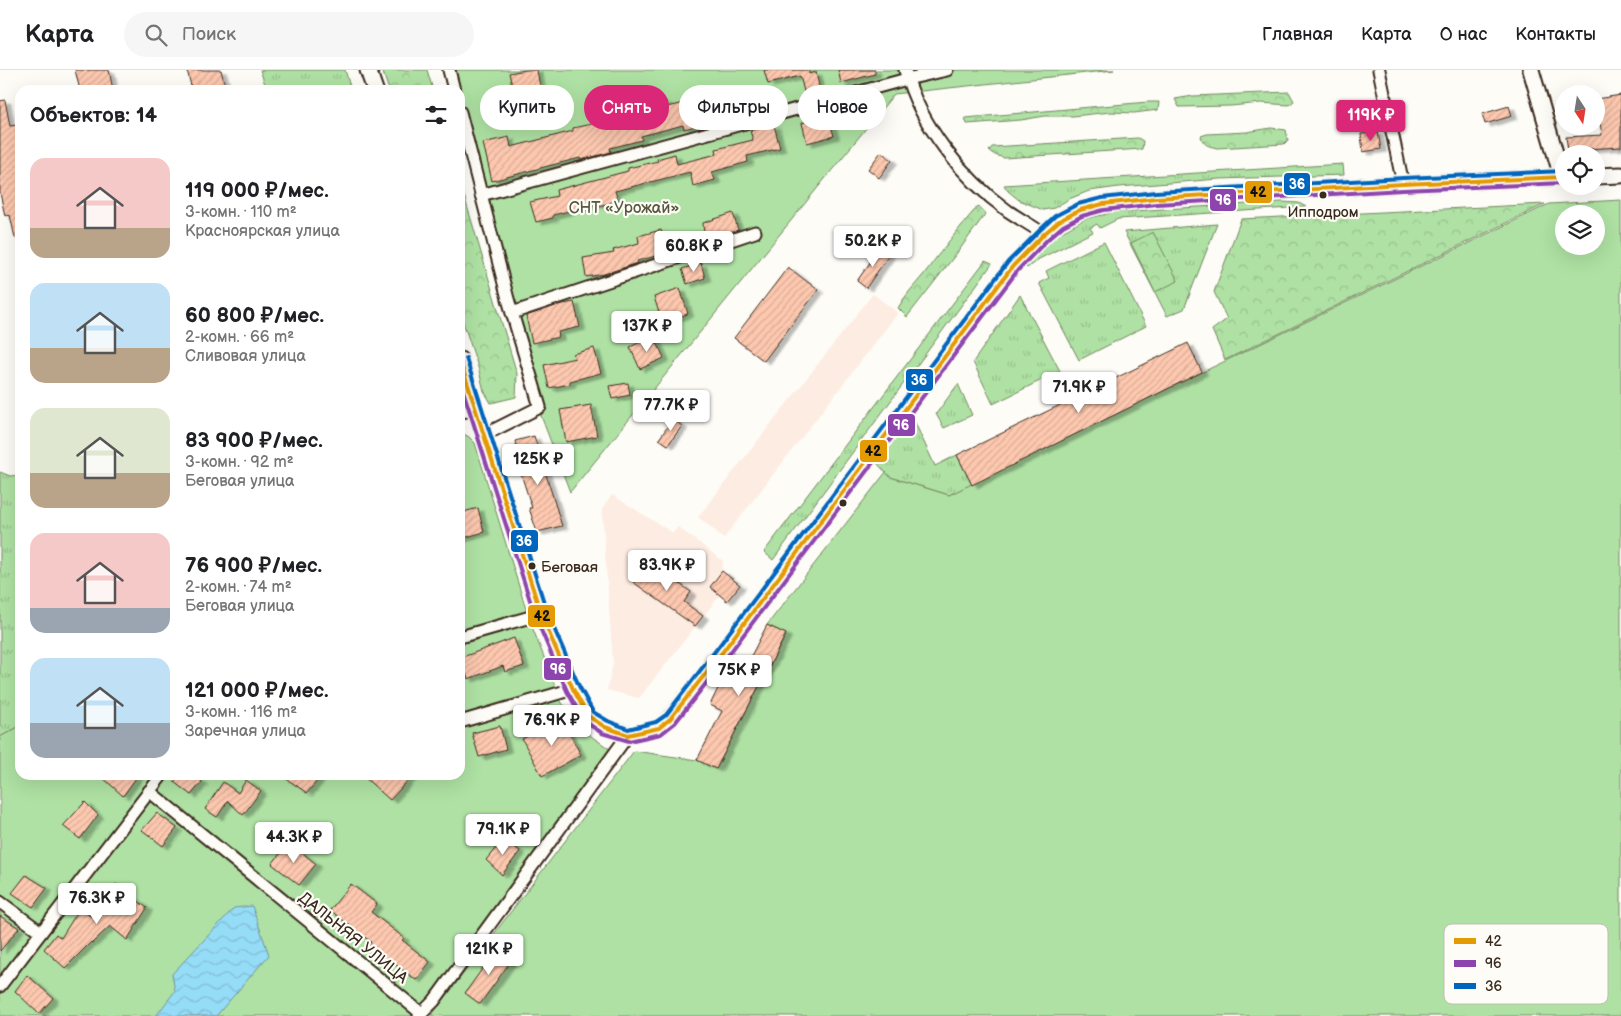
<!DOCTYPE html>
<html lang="ru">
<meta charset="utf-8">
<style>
body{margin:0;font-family:"Balsamiq Sans",sans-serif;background:#f6f6f6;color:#202124;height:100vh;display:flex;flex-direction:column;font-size:19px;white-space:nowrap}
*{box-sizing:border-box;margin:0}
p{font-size:16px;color:#757577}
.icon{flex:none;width:28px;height:28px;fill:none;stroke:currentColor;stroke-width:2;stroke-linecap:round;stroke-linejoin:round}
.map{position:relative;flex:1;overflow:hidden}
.sheet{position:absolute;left:15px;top:15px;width:450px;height:695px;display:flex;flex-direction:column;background:#fff;border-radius:15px;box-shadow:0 5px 20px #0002}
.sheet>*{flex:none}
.guide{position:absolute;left:480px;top:15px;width:475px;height:45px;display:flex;gap:10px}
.needle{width:32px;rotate:168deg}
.controls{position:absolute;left:1555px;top:15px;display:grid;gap:10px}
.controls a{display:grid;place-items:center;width:50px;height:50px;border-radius:50%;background:#fff;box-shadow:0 5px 20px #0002;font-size:25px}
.price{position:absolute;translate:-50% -42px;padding:0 11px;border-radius:5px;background:#fff;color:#222;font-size:16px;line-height:32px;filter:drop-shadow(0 1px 2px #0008)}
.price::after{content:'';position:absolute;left:50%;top:30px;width:15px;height:11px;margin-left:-8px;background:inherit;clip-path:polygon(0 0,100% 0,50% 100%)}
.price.current{background:#db2777;color:#fff}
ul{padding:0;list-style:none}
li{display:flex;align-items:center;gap:15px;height:125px;padding:0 15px}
li span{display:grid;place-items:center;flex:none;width:140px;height:100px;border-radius:15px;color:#555}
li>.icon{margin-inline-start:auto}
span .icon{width:60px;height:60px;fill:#fffc;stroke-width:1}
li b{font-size:21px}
h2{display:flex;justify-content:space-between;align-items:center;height:60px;padding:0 15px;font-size:21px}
.tag{padding:0 18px;border-radius:22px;background:#fff;box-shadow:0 5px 20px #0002;font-size:18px;line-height:45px}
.tag.current{background:#db2777;color:#fff}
header{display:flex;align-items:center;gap:30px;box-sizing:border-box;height:70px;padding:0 25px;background:#fff;border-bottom:1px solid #e0e0e0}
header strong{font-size:24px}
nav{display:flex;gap:28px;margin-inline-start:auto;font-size:18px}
.search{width:350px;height:45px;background:#f6f6f6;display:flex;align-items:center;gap:12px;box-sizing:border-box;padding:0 18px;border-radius:28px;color:#757577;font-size:19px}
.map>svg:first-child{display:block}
</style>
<header>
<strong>Карта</strong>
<div class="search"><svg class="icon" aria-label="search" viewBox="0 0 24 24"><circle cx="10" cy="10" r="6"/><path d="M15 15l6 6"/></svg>Поиск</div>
<nav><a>Главная</a><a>Карта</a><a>О нас</a><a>Контакты</a></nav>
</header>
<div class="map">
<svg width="1621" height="946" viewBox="0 0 1621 946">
<defs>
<pattern id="grass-tufts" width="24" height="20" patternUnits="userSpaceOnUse" patternTransform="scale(1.25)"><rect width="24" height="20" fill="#aee1a3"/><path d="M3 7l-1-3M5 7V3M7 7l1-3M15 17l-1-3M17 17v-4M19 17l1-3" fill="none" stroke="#97c18c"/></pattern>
<pattern id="forest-crowns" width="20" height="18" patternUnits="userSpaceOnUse" patternTransform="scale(1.25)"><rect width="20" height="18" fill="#aee1a3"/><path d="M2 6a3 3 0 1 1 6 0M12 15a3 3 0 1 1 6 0" fill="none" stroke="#97c18c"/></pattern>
<pattern id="water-waves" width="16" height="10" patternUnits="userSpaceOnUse" patternTransform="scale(1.25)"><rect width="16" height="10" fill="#95dcf7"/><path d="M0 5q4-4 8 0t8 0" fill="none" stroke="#81bdd3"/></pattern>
<pattern id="building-hatch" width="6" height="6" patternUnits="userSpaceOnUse" patternTransform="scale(1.25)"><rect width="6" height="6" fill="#fdc8af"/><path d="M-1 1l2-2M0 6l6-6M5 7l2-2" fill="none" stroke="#daac96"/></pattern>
<filter id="shadow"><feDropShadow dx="5.5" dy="3" stdDeviation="1" flood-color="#0004"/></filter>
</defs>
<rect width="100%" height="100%" fill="#fdfcf7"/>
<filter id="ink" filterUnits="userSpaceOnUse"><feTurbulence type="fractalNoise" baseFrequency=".02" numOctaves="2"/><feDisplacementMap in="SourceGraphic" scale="10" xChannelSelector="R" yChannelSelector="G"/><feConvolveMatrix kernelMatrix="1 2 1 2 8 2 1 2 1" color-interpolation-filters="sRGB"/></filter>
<g filter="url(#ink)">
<g fill="#fdece1">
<polygon points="873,224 898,243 724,468 698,447"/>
<polygon points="612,425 673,463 678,457 723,491 722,501 710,517 720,525 639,628 607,620 613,594 602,439"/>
</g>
<g fill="url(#grass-tufts)" stroke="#748660">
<polygon points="260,0 345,0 351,20 267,20"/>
<polygon points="1343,94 1344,105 1219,109 1119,117 1089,121 1069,129 1054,138 1043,140 1019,130 1008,121 1004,115"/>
<polygon points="1282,132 1299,133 1306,137 1118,149 1100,158 1097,154 1090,158 1093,162 1039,189 1027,198 1023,194 1039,178 1053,167 1085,149 1115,142"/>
<polygon points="1217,154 1184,239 1167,246 1124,162"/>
<polygon points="1104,172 1146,256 1079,290 1039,213 1049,208 1046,201"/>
<polygon points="985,191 992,194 773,490 764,482"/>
<polygon points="1020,225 1060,301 993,334 973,292"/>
<polygon points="958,314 972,345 944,358 936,344"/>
<polygon points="911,344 935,396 957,385 972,415 949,425 890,407 875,391"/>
<polygon points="0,402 10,406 20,405 20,656 0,667"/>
</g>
<g fill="url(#forest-crowns)" stroke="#748660">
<polygon points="382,0 427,0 433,20 389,20"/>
<polygon points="1289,22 1294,31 1289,35 1261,33 1231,36 1179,37 1175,29 1193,26"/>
<polygon points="1148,32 1159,32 1158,40 1134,43 1111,42 1073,46 1045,46 1021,50 967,54 965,48"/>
<path d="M1271,58L1286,60L1288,70L1284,74L1217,78C1208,76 1203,75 1201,66L1207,64L1247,62Z"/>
<polygon points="1138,68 1143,71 1142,79 1004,88 995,85 989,81 992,77"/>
<polygon points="460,112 517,304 516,327 491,333 484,321 478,297 460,243"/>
<polygon points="1545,134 1225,290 1212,260 1227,249 1214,222 1241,149"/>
<path d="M978,136L986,143L960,179L907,247L898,238C905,225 915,215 924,204C941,181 959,158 978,136Z"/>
<polygon points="1153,162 1178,211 1155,222 1131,173"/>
</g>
<g fill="#aee1a3" stroke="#748660" fill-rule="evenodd">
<polygon points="444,0 1114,0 894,24 570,422 538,338 460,56 460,20 450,20"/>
<path d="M1621,130V946H431L634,681L697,690L716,699L786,565L767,555L886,402L890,407L949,425L1549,134ZM1564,144H1596V176H1564Z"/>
<polygon points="460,362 469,367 475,373 529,549 562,633 588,664 614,682 434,925 415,946 0,946 0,667 20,656 20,705 460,705"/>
</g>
<polygon fill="url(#water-waves)" stroke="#7195a0" points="252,836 269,885 216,946 156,946 175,921 172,904 234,838"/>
<g fill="url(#building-hatch)" stroke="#3b2a1e" filter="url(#shadow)">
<polygon points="75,0 109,0 113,20 80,20"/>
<polygon points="187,0 221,0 226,20 192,20"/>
<polygon points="526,0 537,0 541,22 515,28 509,3"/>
<polygon points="764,0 809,0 809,4 816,2 820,21 805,25 800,6 768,14"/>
<polygon points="838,0 875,0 875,4 841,13"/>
<polygon points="740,22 746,45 718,53 718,50 684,59 683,55 641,66 642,70 610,78 611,82 581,90 580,88 548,96 492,111 483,73 509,67 511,77 573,61 573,58 642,43 641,38 666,31 667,37 696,30 696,33"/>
<polygon points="1621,25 1621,77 1568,80 1566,67 1602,65 1596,29"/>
<polygon points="5,30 10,56 18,55 20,66 20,168 15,168 10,145 5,146 0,123 0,31"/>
<polygon points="1509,36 1512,46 1485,54 1482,44"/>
<polygon points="828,46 834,66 807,73 802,53"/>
<polygon points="774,55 780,78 747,86 748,92 712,102 715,110 693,116 690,102 615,121 618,131 598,136 597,134 553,145 553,148 536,152 530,132 557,126 556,120 628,101 628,98 658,91 657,89 675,84 677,94 717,84 716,79 753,70 750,61"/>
<polygon points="1378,62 1381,79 1363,82 1361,64"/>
<polygon points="881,82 892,90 879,108 868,99"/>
<polygon points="733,143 738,160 712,169 704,163 703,153"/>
<polygon points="661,160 667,183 637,191 638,193 604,204 586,207 583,188 614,183 613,180 639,173 638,166"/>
<polygon points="880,178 889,185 866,218 857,211"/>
<polygon points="701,193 705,208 687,214 682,199"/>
<polygon points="788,197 818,220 764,291 734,268"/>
<polygon points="680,218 688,244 662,252 654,227"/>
<polygon points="574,232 580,257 558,262 559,267 532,273 526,246 558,235"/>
<polygon points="654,266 664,288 640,299 630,277"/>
<polygon points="1188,273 1202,302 972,415 957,385"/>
<polygon points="594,278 601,303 570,311 570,314 549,318 544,295 575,288 573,284"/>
<polygon points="628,313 630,325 612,329 609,316"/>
<polygon points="591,335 597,366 566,372 560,340"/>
<polygon points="673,349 682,356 668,375 659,369"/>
<polygon points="534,366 562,456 537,462 529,438 532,438 521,404 524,403 515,371"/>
<polygon points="478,438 484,462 460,469 460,443"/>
<polygon points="648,491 691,522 684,532 703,546 695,556 633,512"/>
<polygon points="722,501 740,515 727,531 710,517"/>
<polygon points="767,555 786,564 716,699 697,690 722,641 710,635 724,606 737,613"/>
<polygon points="514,568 524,596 505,602 503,596 468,609 460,588"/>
<polygon points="561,648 581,685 542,706 522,669"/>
<polygon points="500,656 506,679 479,687 472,663"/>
<polygon points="100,705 138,705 123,726"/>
<polygon points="180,705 194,705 202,712 191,725 174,712"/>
<polygon points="281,705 322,705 307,723"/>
<polygon points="362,705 413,705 390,730"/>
<polygon points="246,710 261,721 243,745 228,731 217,747 205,739 223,712 238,723"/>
<polygon points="85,732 98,745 80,769 63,756"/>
<polygon points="157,743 177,758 163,776 142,760"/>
<polygon points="503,769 520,781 502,805 486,790"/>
<polygon points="289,772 316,794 299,815 272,794"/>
<polygon points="26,805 47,818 33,837 12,823"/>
<polygon points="116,814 147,838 127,870 110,856 92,873 91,872 65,898 44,879 56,864 61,868 80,838 90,846"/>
<polygon points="351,814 377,834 371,842 404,868 402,870 430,892 416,910 387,888 385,890 368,876 371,872 330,840"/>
<polygon points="0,846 19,858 0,881"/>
<polygon points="498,877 513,888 480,934 465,923"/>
<polygon points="27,905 53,928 39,944 15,921"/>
</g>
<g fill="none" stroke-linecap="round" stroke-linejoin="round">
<g stroke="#3b2a1e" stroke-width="15">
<g id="minor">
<polyline points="449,0 454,20"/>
<path d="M905,0C920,55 962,108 1008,141C1020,149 1032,156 1044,164"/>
<polyline points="1379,0 1403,114"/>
<polyline points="460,42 508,229 540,337 484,365"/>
<polyline points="481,125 907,9 947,0"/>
<polyline points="512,243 755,162"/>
<polyline points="460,342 475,340"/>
<polyline points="460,567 541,544"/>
<polyline points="460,652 573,619"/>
<polyline points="149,721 421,943"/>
<polyline points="0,832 41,862"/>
<polyline points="0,916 162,705"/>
<polyline points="419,946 434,931 628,665"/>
</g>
</g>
<g stroke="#3b2a1e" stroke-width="19">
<g id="tertiary">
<polyline points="368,0 375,20"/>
<polyline points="1531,0 1562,107"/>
<polyline points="1596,106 1621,105"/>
<polyline points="460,290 541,544 573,619 588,646 605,657 628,665 659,658 670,649 724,580 1013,196 1044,164 1059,151 1080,140 1103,134 1156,128 1403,114 1564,107"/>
</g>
</g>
<use href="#minor" stroke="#fdfcf7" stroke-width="11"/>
<use href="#tertiary" stroke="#fdfcf7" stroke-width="15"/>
<g stroke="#fdfcf7" stroke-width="8">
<polyline id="bus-1" points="460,290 541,544 573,619 588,646 605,657 628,665 659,658 670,649 724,580 1013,196 1044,164 1059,151 1080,140 1103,134 1156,128 1403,114 1564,107"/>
</g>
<g stroke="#fdfcf7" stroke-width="8">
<polyline id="bus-2" points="460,311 535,546 567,621 584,651 602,663 629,671 661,664 675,653 729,584 1018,200 1048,169 1063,156 1082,146 1104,140 1157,134 1403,120 1564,113"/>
</g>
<g stroke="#fdfcf7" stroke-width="8">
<polyline id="bus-3" points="466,288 547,542 579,616 593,642 608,651 628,659 656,652 666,645 719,576 1008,192 1040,160 1055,146 1078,134 1102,128 1156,122 1403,108 1564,101"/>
</g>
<use href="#bus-1" stroke="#e49a03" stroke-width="4"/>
<use href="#bus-2" stroke="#8e44ad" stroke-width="4"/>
<use href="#bus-3" stroke="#0065bd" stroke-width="4"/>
</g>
</g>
<g fill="#3b2a1e" stroke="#fdfcf7" stroke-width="2">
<circle cx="1323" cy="125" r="4.5"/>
<circle cx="843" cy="433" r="4.5"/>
<circle cx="532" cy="496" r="4.5"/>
</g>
<g text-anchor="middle" stroke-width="4.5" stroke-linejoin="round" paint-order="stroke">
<g font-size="15" fill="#3b2a1e" stroke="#fdfcf7">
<text x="1323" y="147">Ипподром</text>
<text x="541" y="502" text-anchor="start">Беговая</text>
</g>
<g font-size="16" fill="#58583f" stroke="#fdfcf7">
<text x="624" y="143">СНТ «Урожай»</text>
</g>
<g font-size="16" fill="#3b2a1e" stroke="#fdfcf7">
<text transform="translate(354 867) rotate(39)" y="6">ДАЛЬНЯЯ УЛИЦА</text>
</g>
</g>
<rect x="1444" y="854" width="164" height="80" rx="8" fill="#fdfcf7" stroke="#c3bdb6" stroke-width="1"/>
<rect x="1454" y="868" width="22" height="6" fill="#e49a03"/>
<rect x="1454" y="890" width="22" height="7" fill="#8e44ad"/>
<rect x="1454" y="913" width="22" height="6" fill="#0065bd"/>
<g font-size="14" fill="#3b2a1e">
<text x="1485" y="876">42</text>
<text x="1485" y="898">96</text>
<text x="1485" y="921">36</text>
</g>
<g stroke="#fdfcf7" stroke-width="2">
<rect x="1283" y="102" width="28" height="24" rx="5" fill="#0065bd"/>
<rect x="1244" y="110" width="29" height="24" rx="5" fill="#e49a03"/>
<rect x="1209" y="118" width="28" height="24" rx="5" fill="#8e44ad"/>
<rect x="905" y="298" width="29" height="24" rx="5" fill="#0065bd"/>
<rect x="887" y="343" width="29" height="24" rx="5" fill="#8e44ad"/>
<rect x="859" y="369" width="29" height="24" rx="5" fill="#e49a03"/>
<rect x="510" y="459" width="29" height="24" rx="5" fill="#0065bd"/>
<rect x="527" y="534" width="29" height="24" rx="5" fill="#e49a03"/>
<rect x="543" y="587" width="29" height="24" rx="5" fill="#8e44ad"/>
</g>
<g font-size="14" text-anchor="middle" font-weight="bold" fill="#fff">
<text x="1297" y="119">36</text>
<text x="1223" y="135">96</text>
<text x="919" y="315">36</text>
<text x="901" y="360">96</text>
<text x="524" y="476">36</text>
<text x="558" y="604">96</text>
</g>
<g font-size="14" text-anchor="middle" font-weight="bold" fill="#111">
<text x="1258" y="127">42</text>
<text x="873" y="386">42</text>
<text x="542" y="551">42</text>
</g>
</svg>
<div class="controls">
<a><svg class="needle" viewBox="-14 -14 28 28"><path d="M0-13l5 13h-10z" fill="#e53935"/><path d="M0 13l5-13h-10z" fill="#757577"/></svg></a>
<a><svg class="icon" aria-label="locate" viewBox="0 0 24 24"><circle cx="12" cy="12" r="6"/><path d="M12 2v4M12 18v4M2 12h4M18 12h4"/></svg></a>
<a><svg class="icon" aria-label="layers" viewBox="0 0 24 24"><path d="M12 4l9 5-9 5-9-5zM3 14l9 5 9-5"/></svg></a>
</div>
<b class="price current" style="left:1371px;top:72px">119K ₽</b>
<b class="price" style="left:873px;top:198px">50.2K ₽</b>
<b class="price" style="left:694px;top:203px">60.8K ₽</b>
<b class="price" style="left:647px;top:283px">137K ₽</b>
<b class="price" style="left:1079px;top:344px">71.9K ₽</b>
<b class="price" style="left:671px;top:362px">77.7K ₽</b>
<b class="price" style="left:538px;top:416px">125K ₽</b>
<b class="price" style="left:667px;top:522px">83.9K ₽</b>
<b class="price" style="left:739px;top:627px">75K ₽</b>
<b class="price" style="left:552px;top:677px">76.9K ₽</b>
<b class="price" style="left:503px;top:786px">79.1K ₽</b>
<b class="price" style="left:294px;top:794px">44.3K ₽</b>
<b class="price" style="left:97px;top:855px">76.3K ₽</b>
<b class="price" style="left:489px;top:906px">121K ₽</b>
<div class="guide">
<a class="tag">Купить</a>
<a class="tag current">Снять</a>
<a class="tag">Фильтры</a>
<a class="tag">Новое</a>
</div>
<section class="sheet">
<h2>Объектов: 14<svg class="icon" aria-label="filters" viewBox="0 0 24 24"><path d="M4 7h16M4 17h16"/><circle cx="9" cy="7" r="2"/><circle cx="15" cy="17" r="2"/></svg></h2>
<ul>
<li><span style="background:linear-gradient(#f6c9c9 70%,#b9a48a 0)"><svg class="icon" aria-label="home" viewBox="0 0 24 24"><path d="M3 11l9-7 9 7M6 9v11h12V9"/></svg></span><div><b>119 000 ₽/мес.</b><p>3-комн. · 110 m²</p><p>Красноярская улица</p></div></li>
<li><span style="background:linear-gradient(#bfe0f5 65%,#b9a48a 0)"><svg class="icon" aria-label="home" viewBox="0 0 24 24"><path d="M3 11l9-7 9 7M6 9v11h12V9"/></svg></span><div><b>60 800 ₽/мес.</b><p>2-комн. · 66 m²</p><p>Сливовая улица</p></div></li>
<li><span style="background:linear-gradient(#dfe7d0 65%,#b9a48a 0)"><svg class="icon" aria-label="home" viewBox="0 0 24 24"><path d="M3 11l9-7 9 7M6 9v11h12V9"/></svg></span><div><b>83 900 ₽/мес.</b><p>3-комн. · 92 m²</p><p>Беговая улица</p></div></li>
<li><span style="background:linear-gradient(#f6c9c9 75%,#9aa5b1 0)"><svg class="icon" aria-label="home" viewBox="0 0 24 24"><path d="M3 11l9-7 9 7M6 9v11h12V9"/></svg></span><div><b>76 900 ₽/мес.</b><p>2-комн. · 74 m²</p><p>Беговая улица</p></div></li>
<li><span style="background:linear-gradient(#bfe0f5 65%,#9aa5b1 0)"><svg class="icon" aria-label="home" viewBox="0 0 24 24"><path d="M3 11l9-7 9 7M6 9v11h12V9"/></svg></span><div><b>121 000 ₽/мес.</b><p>3-комн. · 116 m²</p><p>Заречная улица</p></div></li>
</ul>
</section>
</div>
